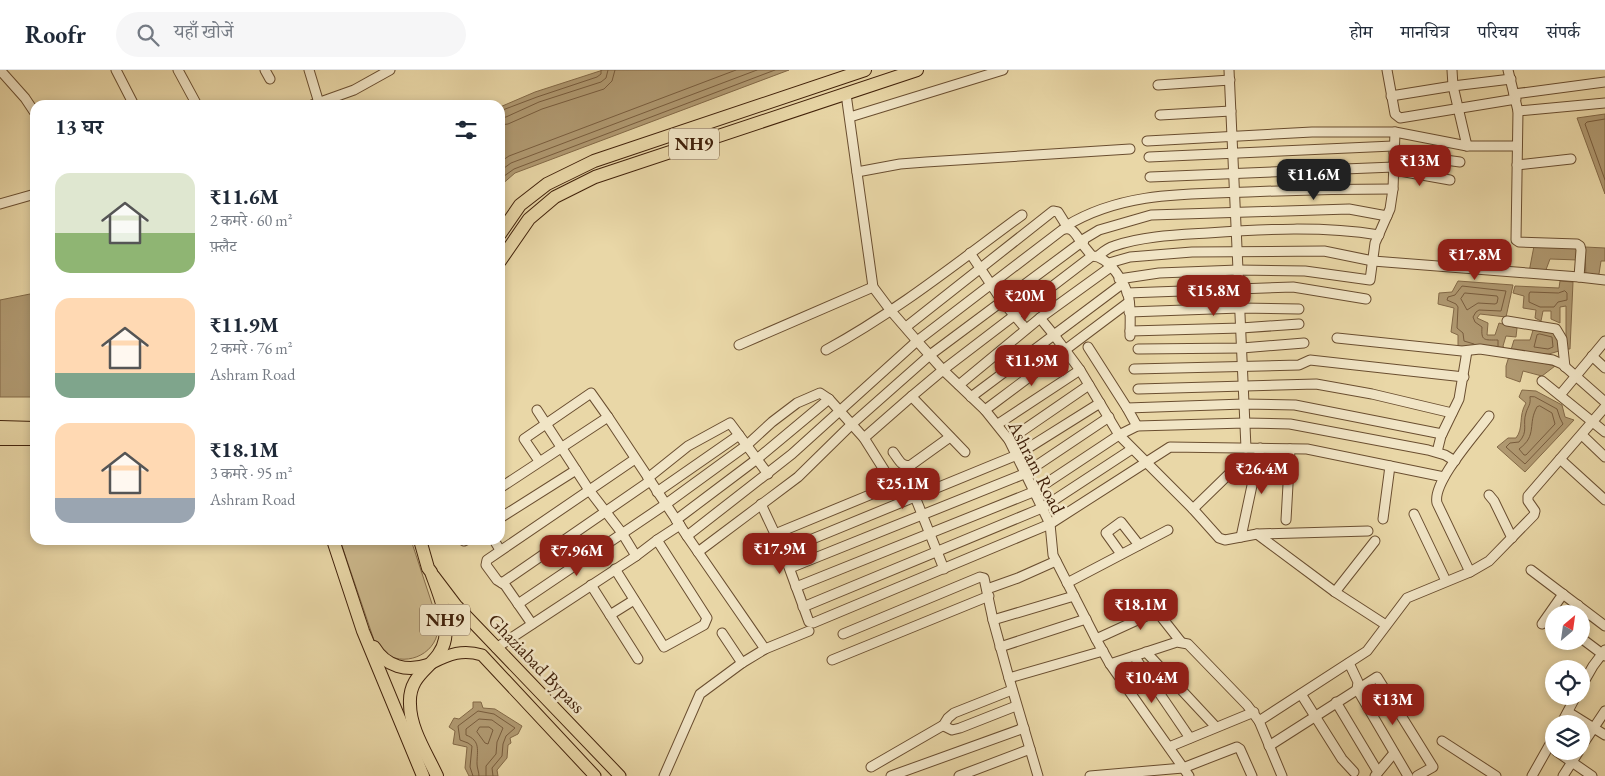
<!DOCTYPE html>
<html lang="hi">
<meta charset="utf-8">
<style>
body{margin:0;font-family:"EB Garamond","Noto Serif Devanagari",serif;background:#f6f6f7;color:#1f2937;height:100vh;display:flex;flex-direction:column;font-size:19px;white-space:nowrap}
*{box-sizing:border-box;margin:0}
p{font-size:16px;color:#747a83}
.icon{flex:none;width:28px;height:28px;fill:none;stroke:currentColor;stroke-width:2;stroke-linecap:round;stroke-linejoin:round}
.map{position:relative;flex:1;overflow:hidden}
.details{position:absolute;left:30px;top:30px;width:475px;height:445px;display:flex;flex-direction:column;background:#fff;border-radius:15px;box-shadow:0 2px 8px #0003}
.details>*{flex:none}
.needle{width:32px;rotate:29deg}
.buttons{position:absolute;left:1545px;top:535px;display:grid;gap:10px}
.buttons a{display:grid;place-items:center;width:45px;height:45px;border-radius:50%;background:#fff;box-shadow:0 2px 8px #0003;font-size:25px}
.price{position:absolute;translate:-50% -42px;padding:0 11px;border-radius:10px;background:#8f2418;color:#fff;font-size:16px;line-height:32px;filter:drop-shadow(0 1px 2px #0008)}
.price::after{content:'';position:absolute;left:50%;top:30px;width:15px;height:11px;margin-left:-8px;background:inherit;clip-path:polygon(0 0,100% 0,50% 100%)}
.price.current{background:#222;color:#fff}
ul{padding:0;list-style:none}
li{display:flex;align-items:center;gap:15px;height:125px;padding:0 25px}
li span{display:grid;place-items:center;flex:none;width:140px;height:100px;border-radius:15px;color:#555}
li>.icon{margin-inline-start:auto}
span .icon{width:60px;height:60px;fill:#fffc;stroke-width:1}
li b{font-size:21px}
h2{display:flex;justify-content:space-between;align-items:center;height:60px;padding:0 25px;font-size:21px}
header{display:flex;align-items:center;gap:30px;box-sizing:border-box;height:70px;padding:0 25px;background:#fff;border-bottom:1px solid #e0e1e3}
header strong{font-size:24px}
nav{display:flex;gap:28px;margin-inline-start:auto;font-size:18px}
.search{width:350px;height:45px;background:#f6f6f7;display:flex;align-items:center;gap:12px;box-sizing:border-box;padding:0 18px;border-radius:28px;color:#747a83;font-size:19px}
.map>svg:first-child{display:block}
</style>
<header>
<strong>Roofr</strong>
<div class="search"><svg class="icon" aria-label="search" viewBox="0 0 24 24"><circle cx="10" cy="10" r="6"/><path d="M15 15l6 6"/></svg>यहाँ खोजें</div>
<nav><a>होम</a><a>मानचित्र</a><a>परिचय</a><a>संपर्क</a></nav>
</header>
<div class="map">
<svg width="1605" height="706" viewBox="0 0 1605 706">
<rect width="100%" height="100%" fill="#e9d7a7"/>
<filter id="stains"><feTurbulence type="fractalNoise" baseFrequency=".004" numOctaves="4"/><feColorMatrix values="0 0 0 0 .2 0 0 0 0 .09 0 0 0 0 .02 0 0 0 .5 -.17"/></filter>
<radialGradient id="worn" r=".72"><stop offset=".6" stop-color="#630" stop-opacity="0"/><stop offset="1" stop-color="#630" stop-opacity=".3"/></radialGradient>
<path fill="#ccb88c" stroke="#866c4a" d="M340,470H411L437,549C437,552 439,557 438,560C435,586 403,598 383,582C380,579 377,574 374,570Z"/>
<g fill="#b09971" stroke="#836947">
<polygon points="603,0 789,0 515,103 500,116 500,37 535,22"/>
<polygon points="1605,44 1605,124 1577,48"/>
<polygon points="1578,173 1578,190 1550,189 1544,205 1529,202 1534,176"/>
<polygon points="1585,177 1605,178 1605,191 1601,191 1599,204 1586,210"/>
<polygon points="1458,211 1513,215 1506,247 1480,244 1477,248 1488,253 1487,265 1495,265 1499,253 1517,258 1516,267 1506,266 1503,276 1507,285 1458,276 1458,265 1451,262 1454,238 1438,234 1439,223 1452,222"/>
<polygon points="1560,211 1573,212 1570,279 1566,279 1566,236 1560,237 1560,253 1551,249 1551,241 1543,241 1541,251 1535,248 1536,240 1523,238 1524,226 1513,223 1515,216 1559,218"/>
<polygon points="35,223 35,327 0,327 0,230"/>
<polygon points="1534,257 1557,262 1559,281 1549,284 1524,282 1522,288 1555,296 1542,306 1523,301 1520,312 1506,307 1506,296 1514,270 1530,270"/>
<path d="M1522,320L1536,321L1562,335L1565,347L1574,350L1525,402L1497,377L1508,368H1516C1524,358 1518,346 1526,333L1519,327Z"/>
<polygon points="473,632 481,632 483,638 495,639 522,656 518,664 510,668 511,673 508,675 507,688 497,700 498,706 469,706 465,698 467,677 453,674 455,661 449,657 454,648 459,649 473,638"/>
</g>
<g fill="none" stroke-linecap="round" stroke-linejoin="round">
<g stroke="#785c3d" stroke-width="1">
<polyline points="500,41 537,27 597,7 601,4 601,0"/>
<polyline points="500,48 506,47 539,32 601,12 606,8 608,0"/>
<polyline points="1605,49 1587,52 1585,54 1605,110"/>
<polyline points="500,55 508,54 542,39 604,19 612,11 615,0"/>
<polyline points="500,92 509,86 736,0"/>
<polyline points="500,101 511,93 757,0"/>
<polyline points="500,109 514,99 775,0"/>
<polygon points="1565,221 1567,223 1567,230 1558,232 1554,237 1540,237 1529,232 1529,224 1530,222 1558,223"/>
<polygon points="1465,223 1497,226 1498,228 1497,233 1495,234 1478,233 1467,240 1461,229"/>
<polygon points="1540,264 1552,267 1553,277 1548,279 1534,277 1537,265"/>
<path d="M1474,274L1464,271L1463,263L1457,258L1458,237L1456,234L1447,230L1448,227L1455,225L1462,216L1506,221L1501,241L1479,240L1476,242L1473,247L1475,252L1482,257C1481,271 1484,270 1498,270V276"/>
<path d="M1535,327L1557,339L1560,348L1563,354L1525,394L1506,377L1510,373L1519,372C1529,361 1522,355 1526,343C1528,336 1531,335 1530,327Z"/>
<path d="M1540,336L1552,343L1555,354L1526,385H1524L1519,379C1538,365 1527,354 1537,337Z"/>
<polygon points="480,657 489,657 493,660 488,674 485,673 477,662"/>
<polyline points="473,706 470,697 472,676 468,673 460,670 458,656 478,641 494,644 515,658 506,666 503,674 502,686 492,698 493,706"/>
<path d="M479,706C479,702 477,698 477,694C477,680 481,671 466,665V659L479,649L492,650L503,658L497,672L496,684L486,696V706"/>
</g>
<g stroke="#6a4e30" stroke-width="11">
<g id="minor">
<polyline points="0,0 25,28 35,43"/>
<polyline points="116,0 134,35"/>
<polyline points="178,0 197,35"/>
<polyline points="265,0 270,9"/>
<polyline points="309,0 319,33"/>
<polyline points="1229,0 1246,378"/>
<polyline points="1387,0 1395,44 1400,48 1516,29"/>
<polyline points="1452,0 1453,16 1467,76"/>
<polyline points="1508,0 1518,41 1516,170 1519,172 1577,174 1580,176 1581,180 1579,207 1605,210"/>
<polyline points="1158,15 1230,10"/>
<polyline points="846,24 873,217 891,241 917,271 943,300 985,340 1009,370 1050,454 1053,485 1096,569 1110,594 1189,706"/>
<polyline points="1514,24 1605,12"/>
<polyline points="1391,26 1453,16 1511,9"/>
<polyline points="312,35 354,20 390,0"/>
<polyline points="1518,41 1605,33"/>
<polyline points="1160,45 1231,41"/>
<polyline points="850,47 1003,0"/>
<polyline points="1147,71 1312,62 1395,62 1467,76 1517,76"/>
<polyline points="1394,83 1460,92"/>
<polyline points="1149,87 1393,76"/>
<polyline points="1517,95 1571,89"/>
<polyline points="1394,100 1450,110"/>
<polyline points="857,102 900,94 926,92 1130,79"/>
<polyline points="1150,107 1394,97"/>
<polyline points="0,134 35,124"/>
<path d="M1066,156C1122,122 1185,124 1248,122C1296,120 1345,119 1393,119"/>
<polyline points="970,183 1002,231 1026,259"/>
<path d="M1098,186C1103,182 1107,178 1114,176C1144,166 1176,165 1208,163C1265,159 1323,156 1379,165"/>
<polyline points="1109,193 1130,187 1192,182 1324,181 1373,191 1579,207"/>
<polyline points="1119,209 1159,203 1238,200 1305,201 1370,210 1375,173 1390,139 1393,119 1395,62"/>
<polyline points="1127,223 1293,217 1366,229"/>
<polyline points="1129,242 1240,238 1299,239"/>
<polyline points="1040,248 1054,265 1080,300 1119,365 1193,439 1219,468 1225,470 1257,464 1368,461"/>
<polyline points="1507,251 1556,259 1562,269 1565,297"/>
<polyline points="906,257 1053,141 1058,142 1068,158"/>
<polyline points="1130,261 1241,258 1299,254"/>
<path d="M1130,266C1130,254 1131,241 1129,229C1126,214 1109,186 1092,186L1083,175L1084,169L1099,160L1151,145L1349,139L1387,146"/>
<polyline points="1337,268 1462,281 1480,279 1553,290 1562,294 1605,332"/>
<polyline points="739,275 873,217"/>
<polyline points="1088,277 1127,338 1137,356"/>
<polyline points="1138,279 1242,278 1304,273"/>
<path d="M826,280C896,242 958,192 1022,145"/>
<polyline points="1592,286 1605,298"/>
<polyline points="1134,299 1299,295 1310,290 1464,307"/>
<polyline points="1542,311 1605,362"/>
<polyline points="959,315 1040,248 1112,196"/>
<polyline points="1138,319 1316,314 1372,324 1452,343"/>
<polyline points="1560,325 1605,271"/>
<polyline points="971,327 1122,214"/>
<polyline points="1127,338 1244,334 1295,335 1442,364"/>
<polyline points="537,340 589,420 622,463 636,486 657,470 707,548 704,555 664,577 615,499"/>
<polyline points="985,340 1129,232"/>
<polyline points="998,354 1080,300"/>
<polyline points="1582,365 1605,387"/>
<polyline points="864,368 912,326"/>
<polyline points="1009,370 1089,315"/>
<path d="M893,382C898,388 901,398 911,395L950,367"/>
<polyline points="965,382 913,328 912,326 943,300 1092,186"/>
<polyline points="1437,382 1441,366 1459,329 1467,281"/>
<polyline points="1560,389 1605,430"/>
<polyline points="539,391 524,369 591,323 608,347"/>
<polyline points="648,408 688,376 730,353 768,404"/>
<polyline points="500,418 608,347 687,466 765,579"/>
<polyline points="657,422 739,365"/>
<polyline points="1489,425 1494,431 1512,468"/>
<polyline points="761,434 783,481 809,552 813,553 1050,454 1170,377 1307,379 1444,407"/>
<polyline points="1193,439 1230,403"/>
<polyline points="1414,444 1446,511"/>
<polyline points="500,448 576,400"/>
<polyline points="1383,449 1390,396"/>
<polyline points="676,450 757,389 829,329"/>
<polyline points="1286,450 1290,379"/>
<polyline points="775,464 906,410 909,412 944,499"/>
<polyline points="1257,464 1335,522 1386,555"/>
<path d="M687,466L792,384L917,271L1062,160C1072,155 1076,165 1081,172"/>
<polyline points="1241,467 1260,378"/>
<polyline points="494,470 500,480"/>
<polyline points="657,470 680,455"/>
<polyline points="464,471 466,470"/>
<polyline points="783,481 1017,385 1100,333"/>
<polyline points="698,482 798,407 852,354 930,285 1083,171"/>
<polyline points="1121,484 1106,463 1121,452 1139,475"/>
<polyline points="790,498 1024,404 1109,347"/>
<polyline points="1531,500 1605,556"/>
<path d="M1470,502L1437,433C1432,412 1476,364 1489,346"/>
<polyline points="502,513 650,411"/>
<polyline points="1067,513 1168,460"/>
<polyline points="591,515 638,589"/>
<polyline points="796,517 1033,422 1119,365 1137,356 1245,353 1290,354 1428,380 1445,385 1455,391"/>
<polyline points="987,519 1018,508 1056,491"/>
<polyline points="1335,522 1375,471"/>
<polyline points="518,534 666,434 747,375 772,352 797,333 820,323 829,329 864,368 893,414"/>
<polyline points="803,537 1042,438 1132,379"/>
<polyline points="1572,544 1578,535"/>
<polyline points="610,545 634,530"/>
<polyline points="993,550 1074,526"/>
<polyline points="532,554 505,515 497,510 486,495 487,490 635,389"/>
<polyline points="1542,554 1563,524"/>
<polyline points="722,563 742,593"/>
<polyline points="843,564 980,507 984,508 993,550 1009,608 1038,706"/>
<polyline points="1581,568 1605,586"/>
<polyline points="1096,569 1155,542 1159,544 1181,572"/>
<polyline points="1000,577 1086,549"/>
<polyline points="496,578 636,486"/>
<polyline points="1146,582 1216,657"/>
<polyline points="1134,586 1190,668"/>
<polyline points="832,590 989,526"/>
<polyline points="1349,593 1358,612 1357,619 1408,706"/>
<polyline points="1110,594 1177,572 1188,574 1247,635 1259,651"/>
<polyline points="1009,608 1103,581"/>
<polyline points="1581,617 1593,596 1605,580"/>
<polyline points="1301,624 1342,689 1354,702"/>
<polyline points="1336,632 1378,702"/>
<polyline points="1568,642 1605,665"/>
<polyline points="1561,654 1576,626"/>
<polyline points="943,656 948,648 954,643 1012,620"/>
<polyline points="1442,671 1496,706"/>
<polyline points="1269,676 1377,607 1433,697 1417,706"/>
<polyline points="1169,677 1254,642"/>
<polyline points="1581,677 1605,641"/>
<polyline points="1556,681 1592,706"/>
<polyline points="871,697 942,656 944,656 952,660 960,658 1016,636"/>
<polyline points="664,706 700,624 742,593 765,579 809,561"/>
<polyline points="891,706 1024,658"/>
<polyline points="959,706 1030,679"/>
<polyline points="1090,706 1183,698 1237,677 1240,679 1252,706"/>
<polyline points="1282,706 1259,651 1367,581 1407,528 1470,502 1489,491 1534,445 1535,441 1528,431 1528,426 1605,337"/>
<polyline points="1375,706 1394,683"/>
<polyline points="1532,706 1554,667"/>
<polyline points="1563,706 1579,681"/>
</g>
</g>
<g stroke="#402009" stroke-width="13">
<g id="major">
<polyline points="434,506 456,535 480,560 620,706"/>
<path d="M432,593C449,584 463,579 482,585L595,706"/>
</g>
</g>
<g stroke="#402009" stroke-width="14">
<g id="highway">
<polyline points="500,164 520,135 547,114 594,91 865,0"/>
<polyline points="500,191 529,149 555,127 595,107 917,0"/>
<polyline points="0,357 35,358"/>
<polyline points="0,369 35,369"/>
<polyline points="333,470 363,561 423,706"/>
<path d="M420,470L428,498L431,502C439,524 449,546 445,569C440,597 408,600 410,634C410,659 427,684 437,706"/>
<path d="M374,577C386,597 407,602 428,595"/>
</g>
</g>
<use href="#minor" stroke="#f1e5c6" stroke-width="9"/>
<use href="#major" stroke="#e9d7a7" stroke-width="11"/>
<use href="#highway" stroke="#e9d7a7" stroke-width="12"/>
</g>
<g text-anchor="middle" stroke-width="5" stroke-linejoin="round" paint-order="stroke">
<g fill="#f1e5c6" stroke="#755b42" stroke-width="1">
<rect x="669" y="58.5" width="50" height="31" rx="4"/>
<rect x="420" y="534.5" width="50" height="31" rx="4"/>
</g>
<g font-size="18" font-weight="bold" fill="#402009">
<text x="694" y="80">NH9</text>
<text x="445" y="556">NH9</text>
</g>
<g font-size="19" fill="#402009" stroke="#f1e5c6">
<text transform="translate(1037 397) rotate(63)" y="7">Ashram Road</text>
<text transform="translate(537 593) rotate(46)" y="7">Ghaziabad Bypass</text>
</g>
</g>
<rect width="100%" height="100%" filter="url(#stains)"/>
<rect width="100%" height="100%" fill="url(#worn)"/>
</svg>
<div class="buttons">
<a><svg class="needle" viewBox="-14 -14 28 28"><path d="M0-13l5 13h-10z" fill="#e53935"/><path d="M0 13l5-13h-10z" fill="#747a83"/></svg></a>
<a><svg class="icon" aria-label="locate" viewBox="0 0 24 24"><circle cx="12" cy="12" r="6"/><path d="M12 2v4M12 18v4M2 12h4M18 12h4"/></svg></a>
<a><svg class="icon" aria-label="layers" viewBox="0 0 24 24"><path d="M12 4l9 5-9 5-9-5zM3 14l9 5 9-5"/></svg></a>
</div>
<b class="price" style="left:1420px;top:117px">₹13M</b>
<b class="price current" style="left:1314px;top:131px">₹11.6M</b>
<b class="price" style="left:1475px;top:211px">₹17.8M</b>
<b class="price" style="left:1214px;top:247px">₹15.8M</b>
<b class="price" style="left:1025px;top:252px">₹20M</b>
<b class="price" style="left:1032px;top:317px">₹11.9M</b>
<b class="price" style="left:1262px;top:425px">₹26.4M</b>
<b class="price" style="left:903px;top:440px">₹25.1M</b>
<b class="price" style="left:780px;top:505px">₹17.9M</b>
<b class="price" style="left:577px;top:507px">₹7.96M</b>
<b class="price" style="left:1141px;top:561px">₹18.1M</b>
<b class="price" style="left:1152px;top:634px">₹10.4M</b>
<b class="price" style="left:1393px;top:656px">₹13M</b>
<section class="details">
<h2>13 घर<svg class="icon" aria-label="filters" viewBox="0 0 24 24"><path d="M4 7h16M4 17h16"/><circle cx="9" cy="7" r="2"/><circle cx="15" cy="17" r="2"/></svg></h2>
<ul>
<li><span style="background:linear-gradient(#dfe7d0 60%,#8fb573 0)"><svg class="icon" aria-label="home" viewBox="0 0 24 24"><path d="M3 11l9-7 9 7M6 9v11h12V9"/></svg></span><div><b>₹11.6M</b><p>2 कमरे · 60 m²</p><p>फ़्लैट</p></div></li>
<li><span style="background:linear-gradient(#ffd9b3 75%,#7fa58c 0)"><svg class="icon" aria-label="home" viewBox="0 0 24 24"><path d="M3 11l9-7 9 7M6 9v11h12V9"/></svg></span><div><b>₹11.9M</b><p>2 कमरे · 76 m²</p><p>Ashram Road</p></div></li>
<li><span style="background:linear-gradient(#ffd9b3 75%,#9aa5b1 0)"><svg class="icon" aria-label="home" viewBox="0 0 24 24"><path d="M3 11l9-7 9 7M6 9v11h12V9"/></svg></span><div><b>₹18.1M</b><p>3 कमरे · 95 m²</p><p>Ashram Road</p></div></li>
</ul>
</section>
</div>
